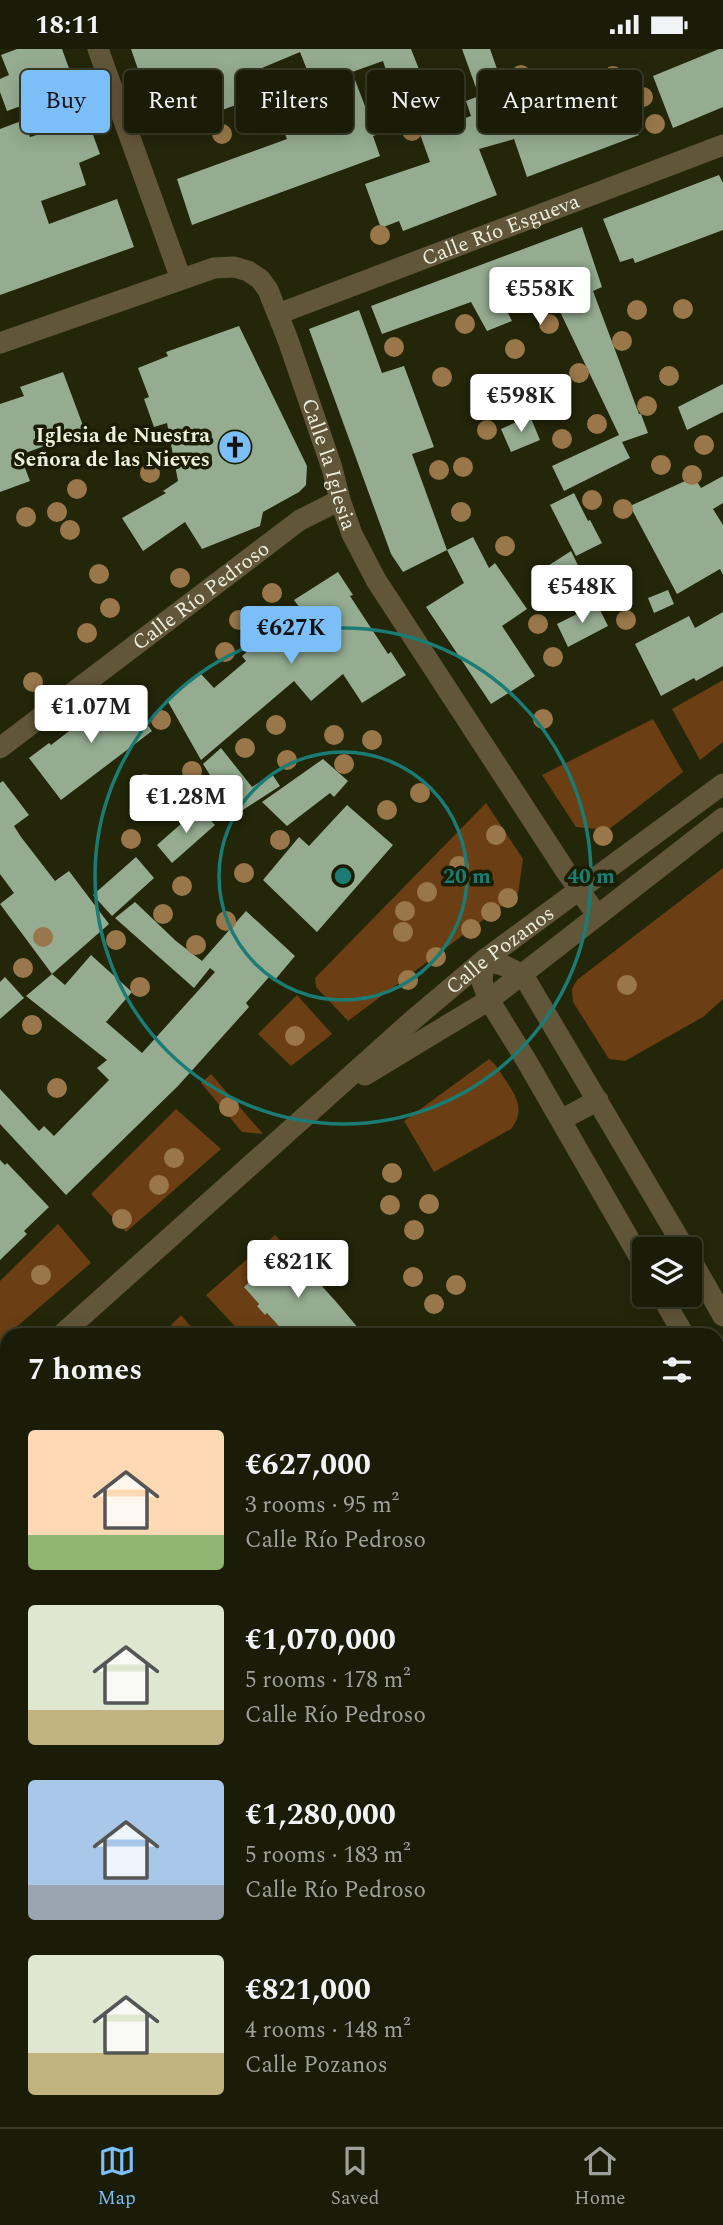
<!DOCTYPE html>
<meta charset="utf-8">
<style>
body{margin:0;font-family:Spectral,serif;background:#232511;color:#f1f3f6;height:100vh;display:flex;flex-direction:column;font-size:26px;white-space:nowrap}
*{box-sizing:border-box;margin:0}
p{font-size:23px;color:#9fa19b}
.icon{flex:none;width:38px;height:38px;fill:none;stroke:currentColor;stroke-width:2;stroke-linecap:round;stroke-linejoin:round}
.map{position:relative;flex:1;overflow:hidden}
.side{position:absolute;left:0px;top:1279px;width:724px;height:800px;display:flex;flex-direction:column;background:#1a1c07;border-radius:21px 21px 0 0;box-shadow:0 4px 18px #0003,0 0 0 2px #383a28}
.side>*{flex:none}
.banner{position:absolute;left:21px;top:21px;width:682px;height:63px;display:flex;gap:14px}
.fabs{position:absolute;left:632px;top:1188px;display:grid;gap:14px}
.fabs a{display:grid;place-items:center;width:70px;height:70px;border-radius:7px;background:#1a1c07;box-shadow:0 4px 18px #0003,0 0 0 2px #383a28;font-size:35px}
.price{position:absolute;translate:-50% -60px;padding:0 16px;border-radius:7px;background:#fff;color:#222;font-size:23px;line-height:46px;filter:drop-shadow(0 2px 4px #0008)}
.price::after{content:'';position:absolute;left:50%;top:42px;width:21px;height:16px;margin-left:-10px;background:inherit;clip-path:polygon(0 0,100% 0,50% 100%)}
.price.active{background:#7bbef8;color:#111}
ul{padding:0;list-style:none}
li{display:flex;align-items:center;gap:21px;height:175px;padding:0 28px}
li span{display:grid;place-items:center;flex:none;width:196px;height:140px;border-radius:7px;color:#555}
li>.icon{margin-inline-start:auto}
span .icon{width:84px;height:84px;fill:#fffc;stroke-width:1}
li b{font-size:30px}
h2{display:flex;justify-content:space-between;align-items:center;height:84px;padding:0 28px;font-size:30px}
.tag{padding:0 24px;border-radius:7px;background:#1a1c07;box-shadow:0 4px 18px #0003,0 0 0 2px #383a28;font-size:24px;line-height:63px}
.tag.active{background:#7bbef8;color:#111}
.status{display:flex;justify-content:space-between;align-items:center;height:49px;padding:0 35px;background:#1a1c07;direction:ltr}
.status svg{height:19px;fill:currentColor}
.tab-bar{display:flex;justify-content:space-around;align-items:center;height:98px;border-top:2px solid #383a28;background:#1a1c07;font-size:19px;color:#9fa19b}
.tab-bar a{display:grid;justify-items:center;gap:4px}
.tab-bar .active{color:#7bbef8}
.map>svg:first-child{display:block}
</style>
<div class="status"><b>18:11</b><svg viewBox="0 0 49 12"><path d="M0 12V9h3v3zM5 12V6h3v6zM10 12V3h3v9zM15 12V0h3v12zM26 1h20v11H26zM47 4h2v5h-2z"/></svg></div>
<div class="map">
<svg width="723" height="2078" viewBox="0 0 723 2078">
<rect width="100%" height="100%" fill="#232609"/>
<g fill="#6b3f13">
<polygon points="723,631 723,693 700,711 672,660"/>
<polygon points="653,670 683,723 608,781 576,778 542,726"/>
<polygon points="486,754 523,810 518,845 348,972 316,938 315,929"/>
<polygon points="723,819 723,950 703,968 625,1012 609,1010 573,953 572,940 577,931"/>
<polygon points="297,946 332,985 291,1017 258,985"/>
<path d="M489,1010C497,1016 501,1025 507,1033C517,1049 525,1062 511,1080L434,1123L404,1072Z"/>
<polygon points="211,1025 263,1085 242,1083 201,1034"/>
<polygon points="176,1060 221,1100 126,1183 91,1145"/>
<polygon points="58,1175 91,1214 7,1286 0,1294 0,1232"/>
<polygon points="275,1186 287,1198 257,1257 265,1266 267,1264 284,1283 283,1286 243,1286 206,1246"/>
<polygon points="181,1266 198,1286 180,1286 171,1276"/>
<polygon points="0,1572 5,1577 3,1580 7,1584 7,1631 0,1623"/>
<polygon points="718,1627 723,1636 723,1785 718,1779"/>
<polygon points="499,2072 563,2072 546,2078 483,2078"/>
</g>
<g fill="#95ac91">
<polygon points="17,0 62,0 100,105 79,114 86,136 41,152 49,175 117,150 134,198 0,246 0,80 24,71 30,88 40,85 29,54 7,62 0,43 0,30 9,26 1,6"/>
<polygon points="131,0 411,0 428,43 376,64 369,42 390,33 383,12 352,23 376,86 373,87 380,107 192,176 177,130 287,90 279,69 320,55 315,41 300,3 262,19 271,43 160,84"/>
<polygon points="462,0 490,0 509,54 544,42 555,69 621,42 639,86 527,128 514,90 479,100 497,146 403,182 399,172 381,179 365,135 430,113 420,85 471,67 466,52 479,47"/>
<polygon points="719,0 723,0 723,58 673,79 653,27"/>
<polygon points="719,126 723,134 723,181 635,214 633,209 620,213 603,170"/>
<polygon points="582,178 602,238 593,242 639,365 641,365 648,384 622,393 630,409 564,442 552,417 619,386 552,246 512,260 508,248 501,250 512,272 487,282 471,253 382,285 371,257"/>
<polygon points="359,261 382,324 404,317 434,398 412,405 447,501 403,523 391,505 309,280"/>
<polygon points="239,277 307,417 306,436 299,443 263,463 260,477 202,500 185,473 143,502 122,469 166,444 163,442 178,432 167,374 154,378 144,350 149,348 138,319 168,307 166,303"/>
<polygon points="63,323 85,382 20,406 30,432 0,443 0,355 24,347 20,338"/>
<polygon points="723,335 723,363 687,381 678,358"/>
<polygon points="530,367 540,391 511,403 501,380"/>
<polygon points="723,427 723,454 713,460 723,476 723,526 720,520 677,545 630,457 694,428 701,439"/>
<polygon points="574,444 588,472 590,471 602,494 576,507 550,456"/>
<polygon points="473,488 489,519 495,514 527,560 502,577 535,627 491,655 426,558 464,534 447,501"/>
<polygon points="571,502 597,555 591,556 581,542 548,562 540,552 551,545 537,524"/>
<polygon points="338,523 353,546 350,547 388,605 391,603 406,626 362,654 343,625 311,652 294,632 201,711 167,651 201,625 214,639 246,612 242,607 300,559 294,551"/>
<polygon points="668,541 674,555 654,564 648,549"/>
<polygon points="597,555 608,577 568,598 557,575"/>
<polygon points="723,563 723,617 696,632 694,629 661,647 635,595 689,567 695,579"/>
<polygon points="122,641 152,682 61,751 29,709 49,694 51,696 102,657 101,655"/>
<polygon points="221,699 252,738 272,725 280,737 235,766 203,715"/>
<polygon points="323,710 348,732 334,748 330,744 287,777 262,753"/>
<polygon points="3,732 29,766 14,777 21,788 55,832 69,822 109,875 52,925 0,855 14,844 0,825 0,734"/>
<polygon points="347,756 393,796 317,883 263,831 299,788 309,797"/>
<polygon points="199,759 215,776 172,814 157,796"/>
<polygon points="136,808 154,829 112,867 93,846"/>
<polygon points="135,853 176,892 202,912 246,862 295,907 274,932 269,928 246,954 249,958 178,1037 66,1146 0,1075 0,1040 39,1082 44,1077 54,1087 109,1031 97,1019 107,1011 26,947 52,925 65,936 91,906 132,943 106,973 142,1004 215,923 210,919 194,939 115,869"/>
<polygon points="5,928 24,949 0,970 0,933"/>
<polygon points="0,1111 5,1116 7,1114 49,1158 24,1182 27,1185 0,1211"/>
<polygon points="287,1198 338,1255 364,1286 280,1286 284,1283 267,1264 265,1266 257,1257 259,1255 244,1238"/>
<polygon points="0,1484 7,1492 7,1584 3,1580 5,1577 0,1572"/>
<polygon points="718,1779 723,1785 723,1789 720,1792 723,1795 723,1815 718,1817"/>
<polygon points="0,1788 7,1796 7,1845 0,1851"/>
<polygon points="7,1909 7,2072 43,2072 27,2078 0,2078 0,1916"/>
</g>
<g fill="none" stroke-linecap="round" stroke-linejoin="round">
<g stroke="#62563a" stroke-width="18">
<polyline points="718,2045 723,2043"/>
<polyline points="627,2078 643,2072"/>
</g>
<g stroke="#62563a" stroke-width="21">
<polyline points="98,0 181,230"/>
<path id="s1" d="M278,265L723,96"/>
<path id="s2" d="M0,294L214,219L234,218L248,222L260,230L268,241L288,291L332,419L340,451L352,485L376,531L565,821L597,866"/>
<path id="s3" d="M0,699L300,471L340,451"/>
<polyline points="484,911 505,917 523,926 685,1200"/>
<polyline points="484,911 482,933 489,951 526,1011 644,1216"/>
<polyline points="365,1026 489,951 723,769"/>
<polyline points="561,1071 598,1051"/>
<polyline points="690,1209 723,1267"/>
<polyline points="661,1246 684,1286"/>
<path id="s4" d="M61,1286L414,970L484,911L723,735"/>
<polyline points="0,1341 7,1334"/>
<polyline points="718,1345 723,1354"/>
</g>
<g stroke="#857243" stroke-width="21">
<polyline points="718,1894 723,1892"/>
<polyline points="718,1947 723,1945"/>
<polyline points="239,2078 255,2072"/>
<polyline points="361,2078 377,2072"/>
</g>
</g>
<g fill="#99774a">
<circle cx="521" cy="26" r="10"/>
<circle cx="613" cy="27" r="10"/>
<circle cx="643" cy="48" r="10"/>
<circle cx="382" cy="69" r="10"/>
<circle cx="260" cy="71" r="10"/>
<circle cx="655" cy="75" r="10"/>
<circle cx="412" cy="82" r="10"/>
<circle cx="222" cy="85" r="10"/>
<circle cx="380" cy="186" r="10"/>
<circle cx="683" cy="260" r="10"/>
<circle cx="637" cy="261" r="10"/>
<circle cx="465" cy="275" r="10"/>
<circle cx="549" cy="275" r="10"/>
<circle cx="622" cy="292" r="10"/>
<circle cx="394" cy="298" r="10"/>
<circle cx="515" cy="300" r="10"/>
<circle cx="579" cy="324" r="10"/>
<circle cx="669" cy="327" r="10"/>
<circle cx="442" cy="328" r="10"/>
<circle cx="484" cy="338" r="10"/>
<circle cx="647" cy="357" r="10"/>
<circle cx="597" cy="375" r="10"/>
<circle cx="487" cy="381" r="10"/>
<circle cx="562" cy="390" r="10"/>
<circle cx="704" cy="396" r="10"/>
<circle cx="661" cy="416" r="10"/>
<circle cx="463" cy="418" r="10"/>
<circle cx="439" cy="421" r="10"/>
<circle cx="150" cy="424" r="10"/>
<circle cx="692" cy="426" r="10"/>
<circle cx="77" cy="440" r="10"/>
<circle cx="592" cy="451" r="10"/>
<circle cx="623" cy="460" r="10"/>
<circle cx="57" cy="463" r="10"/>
<circle cx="461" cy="463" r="10"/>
<circle cx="26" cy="468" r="10"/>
<circle cx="70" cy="481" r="10"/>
<circle cx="505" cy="497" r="10"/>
<circle cx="99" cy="525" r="10"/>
<circle cx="180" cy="529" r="10"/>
<circle cx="272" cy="544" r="10"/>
<circle cx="110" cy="559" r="10"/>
<circle cx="239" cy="571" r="10"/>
<circle cx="626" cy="571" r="10"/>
<circle cx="538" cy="575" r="10"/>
<circle cx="87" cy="584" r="10"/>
<circle cx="225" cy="603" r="10"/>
<circle cx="553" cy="608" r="10"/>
<circle cx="33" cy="633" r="10"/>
<circle cx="543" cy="670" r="10"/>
<circle cx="161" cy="671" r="10"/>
<circle cx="276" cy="676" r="10"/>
<circle cx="334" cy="686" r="10"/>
<circle cx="372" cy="691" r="10"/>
<circle cx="245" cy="699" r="10"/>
<circle cx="287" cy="711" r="10"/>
<circle cx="344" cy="715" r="10"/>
<circle cx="192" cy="722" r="10"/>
<circle cx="145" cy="735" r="10"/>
<circle cx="205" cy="742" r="10"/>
<circle cx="420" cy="744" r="10"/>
<circle cx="216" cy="760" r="10"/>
<circle cx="387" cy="761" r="10"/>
<circle cx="496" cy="786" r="10"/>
<circle cx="603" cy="787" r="10"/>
<circle cx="131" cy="790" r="10"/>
<circle cx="280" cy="791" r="10"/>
<circle cx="459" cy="817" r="10"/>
<circle cx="244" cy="824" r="10"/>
<circle cx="182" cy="837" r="10"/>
<circle cx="427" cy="843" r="10"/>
<circle cx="508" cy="849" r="10"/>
<circle cx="405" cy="862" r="10"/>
<circle cx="491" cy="863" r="10"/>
<circle cx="163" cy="865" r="10"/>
<circle cx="226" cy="872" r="10"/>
<circle cx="471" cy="880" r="10"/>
<circle cx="403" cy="883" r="10"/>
<circle cx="43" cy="888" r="10"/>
<circle cx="116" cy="891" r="10"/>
<circle cx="196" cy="896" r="10"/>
<circle cx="436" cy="908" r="10"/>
<circle cx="23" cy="919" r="10"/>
<circle cx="408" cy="931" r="10"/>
<circle cx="627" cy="936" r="10"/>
<circle cx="140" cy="938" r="10"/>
<circle cx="32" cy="976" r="10"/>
<circle cx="295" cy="987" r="10"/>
<circle cx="57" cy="1039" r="10"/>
<circle cx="229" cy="1058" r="10"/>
<circle cx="174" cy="1109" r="10"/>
<circle cx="392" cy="1124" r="10"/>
<circle cx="159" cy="1136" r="10"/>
<circle cx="429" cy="1155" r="10"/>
<circle cx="390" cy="1156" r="10"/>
<circle cx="122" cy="1170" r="10"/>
<circle cx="414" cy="1181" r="10"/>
<circle cx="41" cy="1226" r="10"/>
<circle cx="413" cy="1228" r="10"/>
<circle cx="456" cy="1236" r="10"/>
<circle cx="434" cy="1255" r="10"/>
</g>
<g fill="none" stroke="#1a7c74" stroke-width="3.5">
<circle cx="343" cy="827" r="124"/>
<circle cx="343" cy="827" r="248"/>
</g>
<defs>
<g id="church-disc" transform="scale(1.75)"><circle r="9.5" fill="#7bbef8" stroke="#1a1d01"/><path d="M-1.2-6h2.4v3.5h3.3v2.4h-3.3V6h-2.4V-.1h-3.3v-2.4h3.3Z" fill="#111"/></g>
</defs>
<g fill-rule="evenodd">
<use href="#church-disc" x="235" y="398"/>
</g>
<g text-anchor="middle" stroke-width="7" stroke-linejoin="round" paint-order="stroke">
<g font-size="21" fill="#ecefdd" stroke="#1a1d01">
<text dy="7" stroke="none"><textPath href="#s1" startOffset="238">Calle Río Esgueva</textPath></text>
<text dy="7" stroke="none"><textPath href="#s2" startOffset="474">Calle la Iglesia</textPath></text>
<text dy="7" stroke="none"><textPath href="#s3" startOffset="252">Calle Río Pedroso</textPath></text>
<text dy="7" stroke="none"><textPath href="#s4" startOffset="584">Calle Pozanos</textPath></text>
</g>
<g font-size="21" font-weight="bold" fill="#ecefdd" stroke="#1a1d01" text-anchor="end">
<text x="210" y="393">Iglesia de Nuestra<tspan x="210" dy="24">Señora de las Nieves</tspan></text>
</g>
</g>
<circle cx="343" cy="827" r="10" fill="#1a7c74" stroke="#1a1d01" stroke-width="3.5"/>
<g font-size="21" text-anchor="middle" font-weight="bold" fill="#1a7c74" stroke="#1a1d01" stroke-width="7" stroke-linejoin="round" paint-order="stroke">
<text x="467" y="834">20 m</text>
<text x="591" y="834">40 m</text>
</g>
</svg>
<div class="fabs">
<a><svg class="icon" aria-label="layers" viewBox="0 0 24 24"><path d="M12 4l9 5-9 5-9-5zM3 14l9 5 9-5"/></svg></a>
</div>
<b class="price" style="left:540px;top:278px">€558K</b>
<b class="price" style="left:521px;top:385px">€598K</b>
<b class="price" style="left:582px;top:576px">€548K</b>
<b class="price active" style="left:291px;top:617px">€627K</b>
<b class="price" style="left:91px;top:696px">€1.07M</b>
<b class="price" style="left:186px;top:786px">€1.28M</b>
<b class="price" style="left:298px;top:1251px">€821K</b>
<div class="banner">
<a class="tag active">Buy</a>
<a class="tag">Rent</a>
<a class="tag">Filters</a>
<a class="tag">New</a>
<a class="tag">Apartment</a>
</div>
<section class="side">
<h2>7 homes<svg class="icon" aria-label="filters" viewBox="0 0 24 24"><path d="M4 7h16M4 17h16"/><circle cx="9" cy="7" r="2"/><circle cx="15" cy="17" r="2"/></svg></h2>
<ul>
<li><span style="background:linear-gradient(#ffd9b3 75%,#8fb573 0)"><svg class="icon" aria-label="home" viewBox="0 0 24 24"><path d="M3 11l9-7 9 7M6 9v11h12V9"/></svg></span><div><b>€627,000</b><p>3 rooms · 95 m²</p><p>Calle Río Pedroso</p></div></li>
<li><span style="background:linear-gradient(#dfe7d0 75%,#c2b280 0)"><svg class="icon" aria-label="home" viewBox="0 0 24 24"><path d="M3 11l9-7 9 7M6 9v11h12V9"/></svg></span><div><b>€1,070,000</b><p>5 rooms · 178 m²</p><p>Calle Río Pedroso</p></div></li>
<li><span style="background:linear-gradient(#a9c7e8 75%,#9aa5b1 0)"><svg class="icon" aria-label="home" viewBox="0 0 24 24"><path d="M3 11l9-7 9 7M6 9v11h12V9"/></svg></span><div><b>€1,280,000</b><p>5 rooms · 183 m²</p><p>Calle Río Pedroso</p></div></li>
<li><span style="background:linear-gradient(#dfe7d0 70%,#c2b280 0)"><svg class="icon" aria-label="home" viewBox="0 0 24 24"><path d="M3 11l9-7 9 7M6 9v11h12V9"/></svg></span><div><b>€821,000</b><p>4 rooms · 148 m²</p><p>Calle Pozanos</p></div></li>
</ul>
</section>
</div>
<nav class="tab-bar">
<a class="active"><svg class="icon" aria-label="map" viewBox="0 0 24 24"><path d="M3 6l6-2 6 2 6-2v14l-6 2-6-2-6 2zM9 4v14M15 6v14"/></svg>Map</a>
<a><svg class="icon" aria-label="saved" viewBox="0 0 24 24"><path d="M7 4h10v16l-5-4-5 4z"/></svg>Saved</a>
<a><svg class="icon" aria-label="home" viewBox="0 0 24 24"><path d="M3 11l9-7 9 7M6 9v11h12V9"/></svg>Home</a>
</nav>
